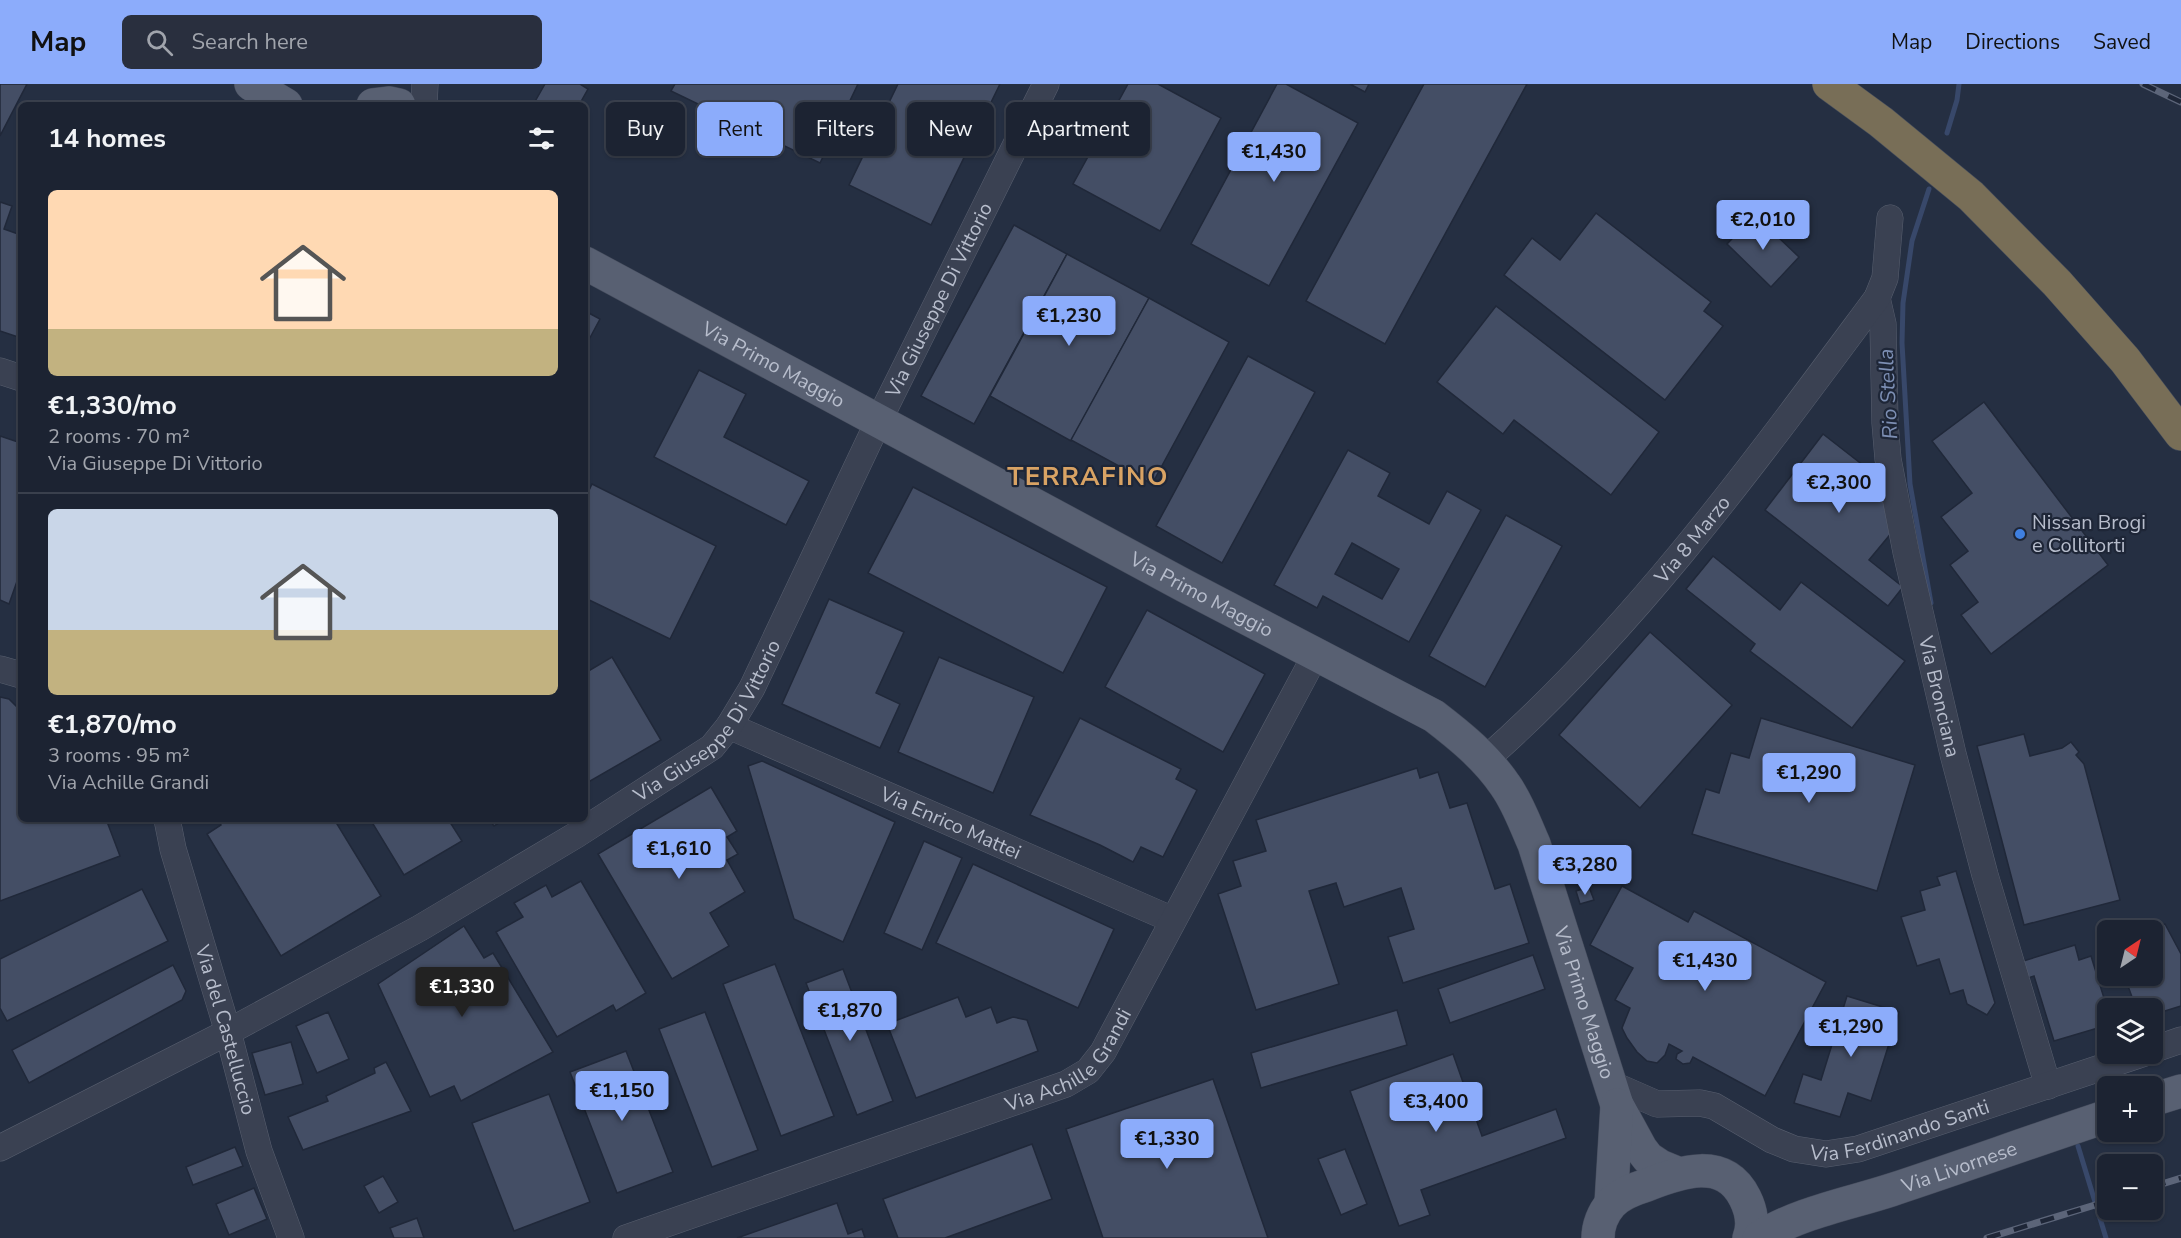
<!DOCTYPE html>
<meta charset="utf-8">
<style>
body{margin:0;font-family:"Nunito Sans",sans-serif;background:#292f3e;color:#f1f3f6;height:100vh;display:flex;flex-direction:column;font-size:22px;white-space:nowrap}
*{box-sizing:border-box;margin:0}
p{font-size:20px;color:#a0a4ac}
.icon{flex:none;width:33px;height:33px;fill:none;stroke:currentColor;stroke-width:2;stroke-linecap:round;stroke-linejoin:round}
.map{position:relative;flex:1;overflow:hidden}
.side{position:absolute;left:18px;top:18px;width:570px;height:720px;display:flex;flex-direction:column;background:#1c2332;border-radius:9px;box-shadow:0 2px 4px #0004,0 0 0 2px #3a404d}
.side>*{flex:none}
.hud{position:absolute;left:606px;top:18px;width:570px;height:54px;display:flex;gap:12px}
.needle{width:39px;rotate:35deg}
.fabs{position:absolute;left:2097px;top:836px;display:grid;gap:12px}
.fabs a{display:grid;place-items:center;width:66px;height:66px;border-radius:9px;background:#1c2332;box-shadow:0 2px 4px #0004,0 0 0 2px #3a404d;font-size:30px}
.price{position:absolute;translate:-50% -51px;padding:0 14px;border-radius:6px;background:#8cacfb;color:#111;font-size:20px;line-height:39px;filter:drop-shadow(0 2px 3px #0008)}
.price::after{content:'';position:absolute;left:50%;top:36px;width:18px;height:14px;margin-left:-9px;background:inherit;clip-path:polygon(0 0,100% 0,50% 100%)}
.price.current{background:#222;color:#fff}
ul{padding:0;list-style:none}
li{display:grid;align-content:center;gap:12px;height:318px;padding:0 30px}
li+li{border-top:2px solid #3a404d}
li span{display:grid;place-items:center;height:186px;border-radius:9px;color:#555}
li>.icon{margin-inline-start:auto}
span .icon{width:108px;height:108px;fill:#fffc;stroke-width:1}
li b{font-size:26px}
h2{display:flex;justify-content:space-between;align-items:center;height:72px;padding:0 30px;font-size:26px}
.pill{padding:0 21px;border-radius:9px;background:#1c2332;box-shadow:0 2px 4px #0004,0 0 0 2px #3a404d;font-size:21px;line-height:54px}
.pill.current{background:#8cacfb;color:#111}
header{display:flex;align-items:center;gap:36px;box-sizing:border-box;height:84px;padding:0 30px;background:#8cacfb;color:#111}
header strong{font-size:28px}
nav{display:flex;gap:33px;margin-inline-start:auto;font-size:21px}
.search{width:420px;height:54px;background:#292f3e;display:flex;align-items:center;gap:15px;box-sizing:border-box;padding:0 21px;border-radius:9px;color:#a0a4ac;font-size:22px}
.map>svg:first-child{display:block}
</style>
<header>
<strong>Map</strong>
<div class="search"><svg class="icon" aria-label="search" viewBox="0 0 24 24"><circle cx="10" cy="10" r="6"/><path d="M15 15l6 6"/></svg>Search here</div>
<nav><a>Map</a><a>Directions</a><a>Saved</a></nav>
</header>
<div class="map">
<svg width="2181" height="1154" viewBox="0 0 2181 1154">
<rect width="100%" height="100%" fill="#252f42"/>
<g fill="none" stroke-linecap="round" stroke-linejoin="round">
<g stroke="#38486a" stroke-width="5">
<polyline points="1947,49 1957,16 1959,0"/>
<polyline points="1929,105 1912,157 1903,219 1902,259 1910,400 1931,519"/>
<polyline points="2078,1062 2106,1154"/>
</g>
</g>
<g fill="#444e65" stroke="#202839" stroke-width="1.5" fill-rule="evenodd">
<polygon points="0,0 27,0 0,52"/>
<polygon points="545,0 580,0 588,5 579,21 533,21"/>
<polygon points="675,0 858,0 820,79 671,7"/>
<polygon points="898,0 1000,0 931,141 849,101"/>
<polygon points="1128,0 1158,0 1221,34 1160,147 1073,100"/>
<polygon points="1277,0 1286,0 1358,39 1269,202 1191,160"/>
<polygon points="1350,0 1369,0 1365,8"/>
<polygon points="1424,0 1527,0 1385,260 1306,217"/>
<polygon points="0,118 12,122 4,145 21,151 21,254 0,247"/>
<polygon points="1596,129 1711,218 1704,227 1723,242 1665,316 1504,191 1532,154 1560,176"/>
<polygon points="1755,131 1799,173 1771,203 1727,160"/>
<polygon points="1014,141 1067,170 974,340 921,312"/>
<polygon points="1067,170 1149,214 1071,357 990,312"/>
<polygon points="1149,214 1229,258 1152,400 1071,356"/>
<polygon points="1496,222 1659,348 1611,411 1514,336 1503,350 1437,298"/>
<polygon points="585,227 600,235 585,263"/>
<polygon points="1248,272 1315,308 1222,479 1156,442"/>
<polygon points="699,286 746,310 724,353 809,397 786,441 654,373"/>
<polygon points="1984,318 2108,481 1991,570 1961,531 1978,518 1950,481 1968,467 1941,433 1972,409 1932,357"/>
<polygon points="1823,350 1882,396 1893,447 1869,476 1903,503 1888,522 1765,426"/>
<polygon points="0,352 21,359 21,486 9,520 0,516"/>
<path d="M1348,366L1390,389L1378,412L1429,440L1447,407L1481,426L1409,558L1323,512L1317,524L1274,501ZM1352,459L1399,485L1382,515L1335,490Z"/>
<polygon points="592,400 716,462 670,555 585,514 585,415"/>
<polygon points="913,403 1107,503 1063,589 868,489"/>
<polygon points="1506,431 1562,462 1485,603 1429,572"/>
<polygon points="1713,472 1780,526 1801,498 1905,577 1852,644 1750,567 1755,560 1686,505"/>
<polygon points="829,515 904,548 876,609 900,620 880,664 782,620"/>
<polygon points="1147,526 1265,590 1223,668 1105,603"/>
<polygon points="1650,548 1732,621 1640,724 1559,651"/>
<polygon points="612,573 661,656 585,700 585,589"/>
<polygon points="939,573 1034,613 993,709 898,668"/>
<polygon points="0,613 9,615 21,627 21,650 18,653 21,656 21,735 106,735 120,772 0,817"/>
<polygon points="1080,634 1181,685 1176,695 1197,706 1163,773 1141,763 1133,778 1100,761 1030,731"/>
<polygon points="1761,634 1915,681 1877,807 1692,750 1706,705 1719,709 1731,669 1749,674"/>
<polygon points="2024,650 2030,672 2062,664 2071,658 2079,668 2076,671 2084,680 2120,816 2024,841 1977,662"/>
<polygon points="762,677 895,738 843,858 794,835 748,682"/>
<polygon points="1417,684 1420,694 1438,688 1450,724 1467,719 1495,805 1510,800 1529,859 1403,899 1388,853 1414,845 1401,804 1344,823 1336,799 1309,807 1339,900 1256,926 1218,810 1241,802 1233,777 1266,767 1256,736"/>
<polygon points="711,703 737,747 727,753 738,770 727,776 745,808 710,829 729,862 672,895 598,770"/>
<polygon points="218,735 334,735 381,812 281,872 207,750 221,741"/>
<polygon points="370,735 448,735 462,757 404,791"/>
<polygon points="489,735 505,735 494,742"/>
<polygon points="924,757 962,774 922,866 884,849"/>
<polygon points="973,780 1114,845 1078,924 936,859"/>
<polygon points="1956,787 1995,919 1987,931 1967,920 1963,906 1950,910 1939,875 1917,882 1901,833 1925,826 1920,807 1940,801 1937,793"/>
<polygon points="581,797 646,909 616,927 613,921 557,953 496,848 523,833 514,819 546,801 552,813"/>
<polygon points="1622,802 1688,838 1694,827 1826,898 1765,1012 1693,973 1690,979 1683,980 1676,975 1677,970 1682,967 1669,960 1665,971 1657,979 1647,977 1637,968 1627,954 1622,944 1630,924 1615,916 1633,884 1590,861"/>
<polygon points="1589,803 1594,816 1580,820 1576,807"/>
<polygon points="142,805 168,857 7,937 0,924 0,875"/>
<polygon points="2165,840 2181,870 2181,922 2152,931 2152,924 2136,924 2124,891 2152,891 2152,846 2148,846"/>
<polygon points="464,842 484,874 493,869 553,968 461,1017 454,1002 430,1013 378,900"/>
<polygon points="2075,861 2079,876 2091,872 2108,927 2108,941 2054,957 2034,892 2025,895 2020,878"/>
<polygon points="1533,871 1545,905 1450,939 1438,905"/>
<polygon points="775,880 834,1032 781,1052 723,900"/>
<polygon points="173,881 186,907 182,916 29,999 12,966"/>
<polygon points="843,885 893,1017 857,1031 806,899"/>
<polygon points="1847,912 1899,928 1871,1017 1848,1009 1840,1033 1794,1019 1803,990 1821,996"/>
<polygon points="958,913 966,933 991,923 997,939 1013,933 1027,936 1038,967 916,1014 887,940"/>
<polygon points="1397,926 1407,961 1261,1004 1251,969"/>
<polygon points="328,928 349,975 317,989 296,942"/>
<polygon points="705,928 758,1066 712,1083 659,945"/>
<polygon points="291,958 303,1000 265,1011 252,969"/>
<polygon points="626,967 673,1088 617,1109 570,988"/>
<polygon points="1453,970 1482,1052 1556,1025 1566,1054 1421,1106 1430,1131 1399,1142 1350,1007"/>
<polygon points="386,978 411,1027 303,1066 288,1033 328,1017 326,1012 375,989 374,984"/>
<polygon points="1213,995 1268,1154 1103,1154 1066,1045"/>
<polygon points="549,1010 590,1118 514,1147 472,1039"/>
<polygon points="1032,1060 1052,1115 945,1154 898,1154 883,1115"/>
<polygon points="235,1063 243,1082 193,1101 186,1083"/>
<polygon points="1345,1065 1367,1120 1341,1131 1318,1075"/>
<polygon points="383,1092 398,1118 379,1129 364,1102"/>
<polygon points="254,1104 267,1135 229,1151 216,1120"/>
<polygon points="837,1119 848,1150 862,1145 865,1154 737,1154"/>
<polygon points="417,1134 424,1154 394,1154 390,1144"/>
</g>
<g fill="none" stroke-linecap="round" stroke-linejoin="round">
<g stroke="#585f6f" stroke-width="27">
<g id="minor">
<polyline points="424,21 425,0"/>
<path id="s1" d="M1877,214L1883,240L1885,339L1888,375L1906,468L1953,670L1985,791L2048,1002"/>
<polyline points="0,287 21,294"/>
<polyline points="0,585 21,591"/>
<path id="s2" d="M729,642L1173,836"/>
<path id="s3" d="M1485,676C1635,544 1758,374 1877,214L1885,194L1890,134"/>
<path id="s4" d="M167,735L173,765L228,948L259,1067L291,1154"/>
<polyline points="2152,966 2181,956"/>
<path id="s5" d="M1609,999L1657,1020L1700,1019L1714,1022L1772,1056L1794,1065L1826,1070L1858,1065L2145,969"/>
<path id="s6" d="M0,1064L228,948L420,844L576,751L712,663L729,642L752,604L879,336L1046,0"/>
<path id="s7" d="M626,1154L1066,1000L1088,987L1103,968L1316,570"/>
</g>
</g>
<g stroke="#434a5b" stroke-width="34">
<g id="major">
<polyline points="251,0 286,21"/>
<polyline points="373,21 390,19 399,21"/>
<path id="s8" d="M585,179L1185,502L1434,632C1460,652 1486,673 1505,701C1518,719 1525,740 1534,760L1617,1021L1641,1065L1648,1074L1660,1082L1677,1089"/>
<polyline points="2152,1016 2181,1007"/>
<polyline points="1611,1119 1617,1021"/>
<path d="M1598,1154C1598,1142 1603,1129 1611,1120C1620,1110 1634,1105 1647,1101C1680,1088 1724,1072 1745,1114C1751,1126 1754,1141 1749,1154"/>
<path id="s9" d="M1759,1154C1797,1129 1848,1120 1891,1106C1964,1082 2035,1056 2108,1032"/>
</g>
</g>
<g stroke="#444c5c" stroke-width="34">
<polyline id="highway" points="1829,0 1881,38 1971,112 2057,199 2125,276 2181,350"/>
</g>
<use href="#minor" stroke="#3a4152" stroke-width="26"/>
<use href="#major" stroke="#586072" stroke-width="33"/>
<use href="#highway" stroke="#786e57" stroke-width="33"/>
<g stroke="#5c6579" stroke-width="7">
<g id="rail">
<polyline points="2143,0 2181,18"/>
<polyline points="2152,1103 2181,1094"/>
<polyline points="1987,1154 2108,1117"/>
</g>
</g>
<use href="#rail" stroke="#1e2637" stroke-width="4.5" stroke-dasharray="14" stroke-linecap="butt"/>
</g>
<circle fill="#3f7fe0" stroke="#1e2637" stroke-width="2" cx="2020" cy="450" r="6"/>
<g text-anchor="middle" stroke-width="4.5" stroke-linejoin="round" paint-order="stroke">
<g font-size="20" fill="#b7bdcc" stroke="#1e2637">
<text dy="7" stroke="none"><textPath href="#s6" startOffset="1320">Via Giuseppe Di Vittorio</textPath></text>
<text dy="7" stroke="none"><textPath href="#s8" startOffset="214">Via Primo Maggio</textPath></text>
<text dy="7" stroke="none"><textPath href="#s3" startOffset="303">Via 8 Marzo</textPath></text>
<text dy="7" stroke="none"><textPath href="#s8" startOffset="700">Via Primo Maggio</textPath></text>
<text dy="7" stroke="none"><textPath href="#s1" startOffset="405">Via Bronciana</textPath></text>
<text dy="7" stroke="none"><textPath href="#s6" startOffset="834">Via Giuseppe Di Vittorio</textPath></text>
<text dy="7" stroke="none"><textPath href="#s2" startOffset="242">Via Enrico Mattei</textPath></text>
<text dy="7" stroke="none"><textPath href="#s8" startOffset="1294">Via Primo Maggio</textPath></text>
<text dy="7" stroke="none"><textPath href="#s4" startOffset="219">Via del Castelluccio</textPath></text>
<text dy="7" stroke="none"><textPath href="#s7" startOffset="483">Via Achille Grandi</textPath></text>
<text dy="7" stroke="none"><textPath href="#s5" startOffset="310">Via Ferdinando Santi</textPath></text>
<text dy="7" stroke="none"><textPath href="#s9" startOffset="213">Via Livornese</textPath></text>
</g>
<g font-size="20" fill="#b7bdcc" stroke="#1e2637" text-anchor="start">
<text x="2032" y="445">Nissan Brogi<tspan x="2032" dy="23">e Collitorti</tspan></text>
</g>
<g font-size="21" font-style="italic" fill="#7d8fb4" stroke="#1e2637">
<text transform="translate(1888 310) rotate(-93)" y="7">Rio Stella</text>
</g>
<g font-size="26" font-weight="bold" letter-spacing="1.5" fill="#d9a364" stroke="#1e2637">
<text x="1088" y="401">TERRAFINO</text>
</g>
</g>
</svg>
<div class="fabs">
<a><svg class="needle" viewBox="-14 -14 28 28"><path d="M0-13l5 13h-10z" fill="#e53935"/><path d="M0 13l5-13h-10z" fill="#a0a4ac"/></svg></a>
<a><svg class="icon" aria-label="layers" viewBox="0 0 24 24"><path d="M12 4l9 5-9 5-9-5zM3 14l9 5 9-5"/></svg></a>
<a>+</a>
<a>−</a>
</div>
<b class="price" style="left:1274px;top:99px">€1,430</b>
<b class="price" style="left:1763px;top:167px">€2,010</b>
<b class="price" style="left:1069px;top:263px">€1,230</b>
<b class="price" style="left:1839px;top:430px">€2,300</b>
<b class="price" style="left:1809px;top:720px">€1,290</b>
<b class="price" style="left:679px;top:796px">€1,610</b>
<b class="price" style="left:1585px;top:812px">€3,280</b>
<b class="price" style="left:1705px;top:908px">€1,430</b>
<b class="price current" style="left:462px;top:934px">€1,330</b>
<b class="price" style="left:850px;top:958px">€1,870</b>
<b class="price" style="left:1851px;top:974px">€1,290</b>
<b class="price" style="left:622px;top:1038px">€1,150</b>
<b class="price" style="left:1436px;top:1049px">€3,400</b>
<b class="price" style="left:1167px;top:1086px">€1,330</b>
<div class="hud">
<a class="pill">Buy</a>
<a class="pill current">Rent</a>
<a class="pill">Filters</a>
<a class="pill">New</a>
<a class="pill">Apartment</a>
</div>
<section class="side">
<h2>14 homes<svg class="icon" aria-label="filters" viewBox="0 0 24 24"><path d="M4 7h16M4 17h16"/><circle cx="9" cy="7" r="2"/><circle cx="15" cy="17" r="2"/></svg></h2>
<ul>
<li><span style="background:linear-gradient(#ffd9b3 75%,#c2b280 0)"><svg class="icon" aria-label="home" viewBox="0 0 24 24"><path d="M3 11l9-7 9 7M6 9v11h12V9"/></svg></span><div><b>€1,330/mo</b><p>2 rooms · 70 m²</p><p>Via Giuseppe Di Vittorio</p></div></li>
<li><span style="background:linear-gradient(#c9d6e8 65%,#c2b280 0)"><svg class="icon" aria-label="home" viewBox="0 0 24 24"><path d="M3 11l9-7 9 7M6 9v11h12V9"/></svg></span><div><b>€1,870/mo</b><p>3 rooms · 95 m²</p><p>Via Achille Grandi</p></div></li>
</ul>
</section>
</div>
